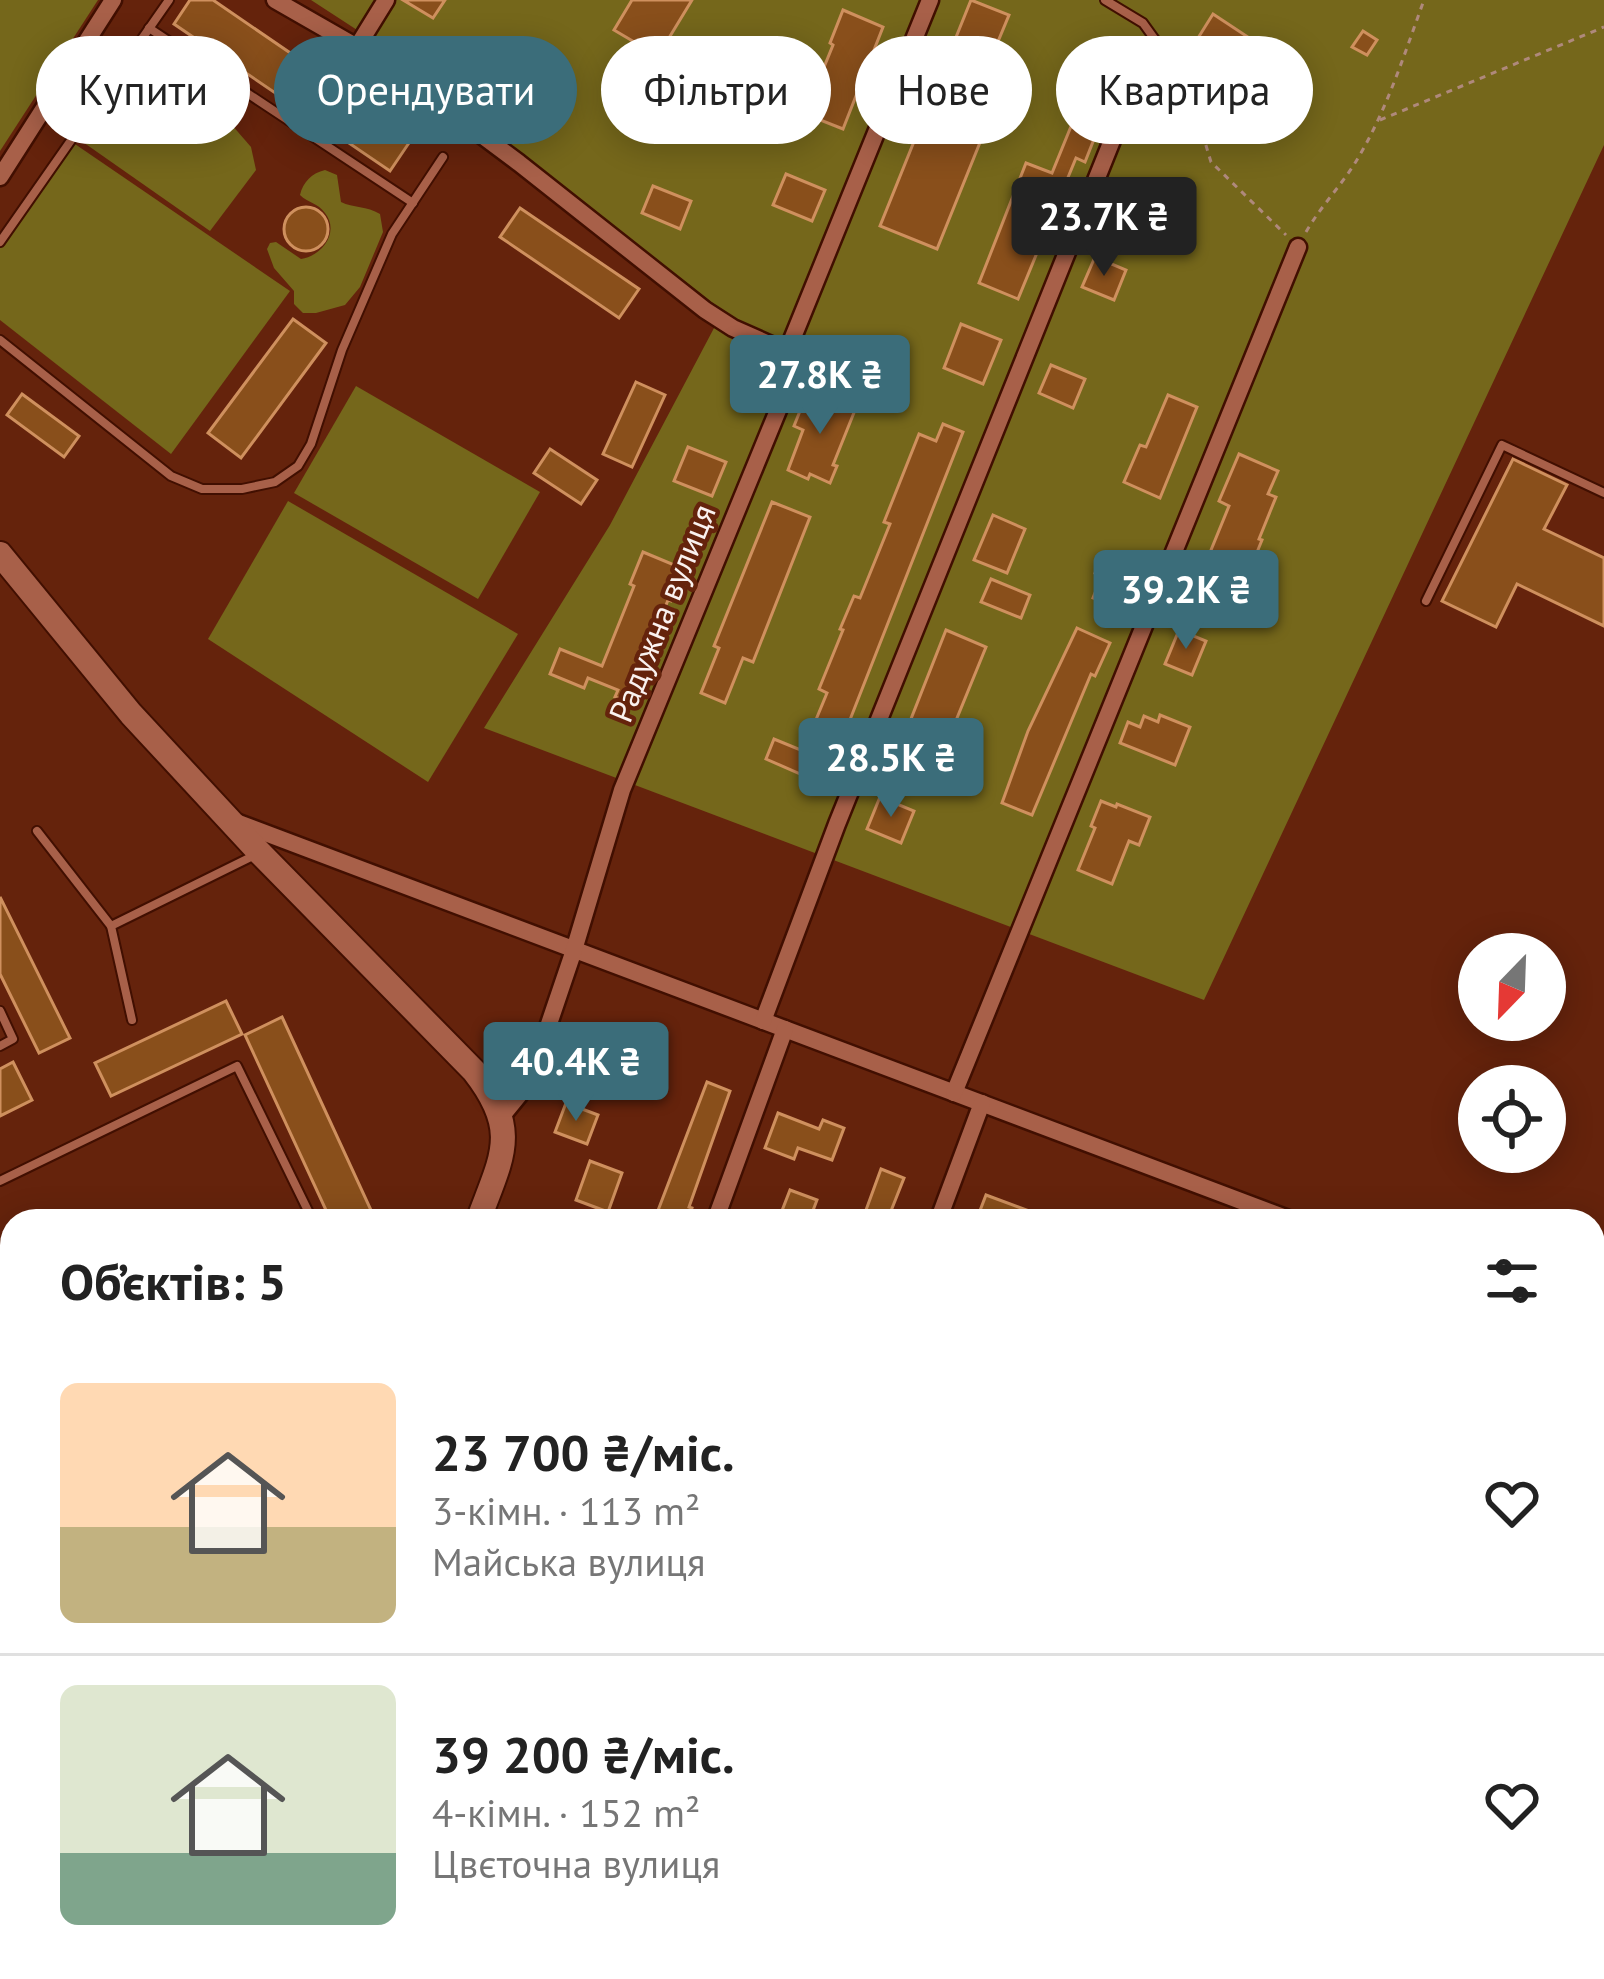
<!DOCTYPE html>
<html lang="uk">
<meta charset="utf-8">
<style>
body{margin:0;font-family:"PT Sans",sans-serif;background:#f2f2f2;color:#222;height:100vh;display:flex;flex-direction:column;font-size:45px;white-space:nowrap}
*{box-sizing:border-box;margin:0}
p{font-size:39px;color:#767676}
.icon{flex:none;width:66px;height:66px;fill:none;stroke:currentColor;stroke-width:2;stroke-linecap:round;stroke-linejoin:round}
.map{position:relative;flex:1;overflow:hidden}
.details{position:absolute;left:0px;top:1209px;width:1605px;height:771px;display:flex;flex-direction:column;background:#fff;border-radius:36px 36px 0 0;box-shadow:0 6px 30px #0003}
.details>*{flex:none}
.hud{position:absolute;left:36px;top:36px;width:1533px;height:108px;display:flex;gap:24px}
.needle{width:78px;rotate:203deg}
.controls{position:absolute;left:1458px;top:933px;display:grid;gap:24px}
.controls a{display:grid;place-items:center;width:108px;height:108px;border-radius:50%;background:#fff;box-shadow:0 6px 30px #0003;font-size:60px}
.price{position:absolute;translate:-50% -102px;padding:0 27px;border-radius:12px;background:#3b6d7a;color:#fff;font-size:39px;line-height:78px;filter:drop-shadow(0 3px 6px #0008)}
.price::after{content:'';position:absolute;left:50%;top:72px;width:36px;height:27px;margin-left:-18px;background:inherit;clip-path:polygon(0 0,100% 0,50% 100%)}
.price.active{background:#222;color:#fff}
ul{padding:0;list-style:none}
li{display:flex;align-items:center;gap:36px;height:300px;padding:0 60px}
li+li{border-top:3px solid #e0e0e0}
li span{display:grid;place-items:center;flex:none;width:336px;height:240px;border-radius:18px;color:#555}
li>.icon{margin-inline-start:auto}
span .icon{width:144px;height:144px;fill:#fffc;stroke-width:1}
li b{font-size:51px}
h2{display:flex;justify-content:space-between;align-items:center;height:144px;padding:0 60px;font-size:51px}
.chip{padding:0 42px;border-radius:54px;background:#fff;box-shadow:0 6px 30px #0003;font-size:42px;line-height:108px}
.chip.active{background:#3b6d7a;color:#fff}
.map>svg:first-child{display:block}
</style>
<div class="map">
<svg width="1604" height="1979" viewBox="0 0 1604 1979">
<rect width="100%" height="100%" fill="#65230c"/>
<g fill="#75671b">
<polygon points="0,0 98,0 0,151"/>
<polygon points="311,0 1604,0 1604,145 1204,1000 484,728 610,525 723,311 374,41"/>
<polygon points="158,50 172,56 251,147 256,170 210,231 80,140 82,130 150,53"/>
<polygon points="72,142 290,291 171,454 0,320 0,245"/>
<path d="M325,170L337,175L341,202C353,208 367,206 380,214L383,232L360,287L345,305L316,313H303L294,304V291L274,268L267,249L270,243L276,242L301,259C322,256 340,232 325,213C318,203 308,203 300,195C303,182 312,173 325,170Z"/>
<polygon points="356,386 540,492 478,599 294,493"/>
<polygon points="288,501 518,634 428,782 208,639"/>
<polygon points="12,1626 12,1830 0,1806 0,1632"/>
<polygon points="1604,1689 1604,1979 1504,1979 1508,1968 1593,1968 1593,1721"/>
</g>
<g fill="#894f1b" stroke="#cf905e" stroke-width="3">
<polygon points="190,0 213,0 413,137 390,171 174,24"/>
<polygon points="403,0 445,0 433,18"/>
<polygon points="632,0 692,0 658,56 614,30"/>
<polygon points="971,0 1009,15 982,80 989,83 970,130 983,135 937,249 880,226"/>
<polygon points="843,10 883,27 843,129 805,114 833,45 830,43"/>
<polygon points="1213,14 1278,57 1263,81 1198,38"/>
<polygon points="1363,31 1377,40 1367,55 1352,47"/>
<polygon points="501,52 543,80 521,112 492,91 494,81 485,75"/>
<polygon points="1072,124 1096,134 1085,162 1076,158 1018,299 979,283 1026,163 1052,173"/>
<polygon points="786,174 825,190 812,221 773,205"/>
<polygon points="653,186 691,201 680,229 642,213"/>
<circle cx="306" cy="229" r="22"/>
<polygon points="520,208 639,289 619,318 500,237"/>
<polygon points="1095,257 1126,270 1114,300 1082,287"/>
<polygon points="293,319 326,343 241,458 208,433"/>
<polygon points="961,324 1001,340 983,384 944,368"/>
<polygon points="1051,365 1085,379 1073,408 1039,393"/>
<polygon points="636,382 665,395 632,467 603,454"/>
<polygon points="808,391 855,410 833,465 837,466 830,483 810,474 808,479 788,470 803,430 794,426"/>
<polygon points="22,394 79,436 64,457 7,415"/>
<polygon points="1168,395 1197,407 1160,498 1124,482 1140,445 1146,447"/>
<polygon points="943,424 963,432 833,763 839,765 830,787 766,759 774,739 803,751 827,693 819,689 843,630 840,629 854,596 860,598 890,524 884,522 919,434 936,441"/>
<polygon points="688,447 726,462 712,496 674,481"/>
<polygon points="550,449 597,480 581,504 534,473"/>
<polygon points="1239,454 1278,471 1268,494 1276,497 1259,539 1262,540 1249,572 1209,555 1229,506 1219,501"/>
<polygon points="1513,459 1567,485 1544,529 1604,558 1604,626 1517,584 1496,627 1442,601"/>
<polygon points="772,502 810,517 753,662 743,658 725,703 701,693 719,648 714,646"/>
<polygon points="993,515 1025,529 1007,573 974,560"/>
<polygon points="643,552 684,569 671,601 668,600 643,663 645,664 636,686 645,690 639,706 615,697 618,690 588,678 584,688 550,674 560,649 602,666 634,586 630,584"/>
<polygon points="1102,555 1133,568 1128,582 1134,585 1123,610 1093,598 1102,575 1095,573"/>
<polygon points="991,579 1030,595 1021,618 981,602"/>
<polygon points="1077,628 1110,643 1095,676 1091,674 1032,815 1002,803 1028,731"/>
<polygon points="946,630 986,647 948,740 909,724"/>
<polygon points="1179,630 1206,641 1192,675 1165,664"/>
<polygon points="1160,715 1190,727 1175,765 1120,743 1128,722 1140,727 1144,716 1158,722"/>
<polygon points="880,797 914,811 901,843 867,829"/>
<polygon points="1101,801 1116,807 1117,804 1150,817 1139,845 1129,841 1112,884 1078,870 1095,828 1091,826"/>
<polygon points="0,897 70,1038 39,1053 0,974"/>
<polygon points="226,1001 242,1034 111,1096 95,1063"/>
<polygon points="282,1017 376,1221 331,1221 245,1035"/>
<polygon points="592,1035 622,1046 608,1083 579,1072"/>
<polygon points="13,1062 32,1100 0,1116 0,1069"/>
<polygon points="707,1082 730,1091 689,1207 692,1208 688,1221 654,1221"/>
<polygon points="566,1103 598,1115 587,1144 555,1132"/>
<polygon points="778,1113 819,1129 823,1120 844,1128 832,1160 798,1148 794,1159 765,1148"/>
<polygon points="590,1161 622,1173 608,1212 576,1200"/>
<polygon points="881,1169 904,1178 887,1221 862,1221"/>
<polygon points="790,1190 817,1200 809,1221 778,1221"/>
<polygon points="986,1195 1051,1219 1051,1221 976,1221"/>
</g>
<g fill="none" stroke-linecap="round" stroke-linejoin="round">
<g stroke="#410f01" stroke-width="12">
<g id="lane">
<polyline points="1105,0 1143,23 1190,88"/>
<polyline points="149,28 413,203"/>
<polyline points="0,242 169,0"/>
<polyline points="0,340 171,476 202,489 242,489 275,482 298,466 311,444 342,350 392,234 443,157"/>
<polyline points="1426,601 1502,445 1604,493"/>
<polyline points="37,831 111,926"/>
<polyline points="0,1011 13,1039 0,1046"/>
<polyline points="132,1020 111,926 253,856"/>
<polyline points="0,1181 237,1066 313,1221"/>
<polyline points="0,1597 3,1605 0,1607"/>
<polyline points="0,1884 12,1909"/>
<polyline points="16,1968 15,1971 35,1979"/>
<polyline points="0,1977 15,1971"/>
</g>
</g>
<g stroke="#410f01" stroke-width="21">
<g id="street">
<polyline points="275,0 357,47 428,95 519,163 705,310 733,328 787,352"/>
<polyline points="357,47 386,0"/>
<polyline points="0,177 113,0"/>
<polyline points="236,822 1294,1221"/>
<polyline points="763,1021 837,824 1117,128"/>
<polyline points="954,1093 1298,247"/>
<polyline points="502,1116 529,1083 574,950 622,790 788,386 787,352 930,0"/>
<polyline points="715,1221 785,1029"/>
<polyline points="938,1221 982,1103"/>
<polyline points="1593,1334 1604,1338"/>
<polyline points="1593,1616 1604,1587"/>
<polyline points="431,1979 435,1968"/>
<polyline points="656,1979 660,1968"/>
<polyline points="968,1979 972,1968"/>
<polyline points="1208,1979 1212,1968"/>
<polyline points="1456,1979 1460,1968"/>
</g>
</g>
<g stroke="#410f01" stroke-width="28">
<g id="secondary">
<path d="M0,554L131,714L259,852L474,1071C521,1131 502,1156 478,1221"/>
<polyline points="204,1979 208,1968"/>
</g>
</g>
<g stroke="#af897c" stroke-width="3" stroke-dasharray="6 6" stroke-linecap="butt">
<polyline points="1192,99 1211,162 1286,235"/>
<polyline points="1380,120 1604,27"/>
<path d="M1306,232C1321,206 1340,187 1355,163C1386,113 1404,55 1424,0"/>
<polyline points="1593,1794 1604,1797"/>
</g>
<use href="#lane" stroke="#a86049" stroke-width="8"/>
<use href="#street" stroke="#a86049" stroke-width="16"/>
<use href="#secondary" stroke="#a86049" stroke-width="24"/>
</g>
<g text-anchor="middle" stroke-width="9" stroke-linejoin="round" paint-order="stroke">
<g font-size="33" fill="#faf1ef" stroke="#65230c">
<text transform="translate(662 613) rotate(-68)" y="12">Радужна вулиця</text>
</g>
</g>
</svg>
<div class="controls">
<a><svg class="needle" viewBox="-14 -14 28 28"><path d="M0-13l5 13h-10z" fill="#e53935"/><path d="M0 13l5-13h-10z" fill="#767676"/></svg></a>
<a><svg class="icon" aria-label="locate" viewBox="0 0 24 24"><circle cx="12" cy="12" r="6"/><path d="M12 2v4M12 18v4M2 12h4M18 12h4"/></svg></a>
</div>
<b class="price active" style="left:1104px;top:279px">23.7K ₴</b>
<b class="price" style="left:820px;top:437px">27.8K ₴</b>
<b class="price" style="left:1186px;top:652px">39.2K ₴</b>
<b class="price" style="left:891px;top:820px">28.5K ₴</b>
<b class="price" style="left:576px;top:1124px">40.4K ₴</b>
<div class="hud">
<a class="chip">Купити</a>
<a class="chip active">Орендувати</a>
<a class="chip">Фільтри</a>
<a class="chip">Нове</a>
<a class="chip">Квартира</a>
</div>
<section class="details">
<h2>Об’єктів: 5<svg class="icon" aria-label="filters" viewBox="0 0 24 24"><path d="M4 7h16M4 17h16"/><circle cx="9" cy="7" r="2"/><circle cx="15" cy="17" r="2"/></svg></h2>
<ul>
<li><span style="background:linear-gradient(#ffd9b3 60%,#c2b280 0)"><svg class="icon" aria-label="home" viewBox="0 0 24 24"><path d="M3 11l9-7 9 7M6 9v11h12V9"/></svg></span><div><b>23 700 ₴/міс.</b><p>3-кімн. · 113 m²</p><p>Майська вулиця</p></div><svg class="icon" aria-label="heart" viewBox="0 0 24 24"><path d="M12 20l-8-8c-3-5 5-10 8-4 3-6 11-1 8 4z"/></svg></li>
<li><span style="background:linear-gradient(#dfe7d0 70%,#7fa58c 0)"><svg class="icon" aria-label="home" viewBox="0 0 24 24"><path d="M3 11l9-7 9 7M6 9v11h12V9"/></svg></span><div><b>39 200 ₴/міс.</b><p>4-кімн. · 152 m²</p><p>Цвєточна вулиця</p></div><svg class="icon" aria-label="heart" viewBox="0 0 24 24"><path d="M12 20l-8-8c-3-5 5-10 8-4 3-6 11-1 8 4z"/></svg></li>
</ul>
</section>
</div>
